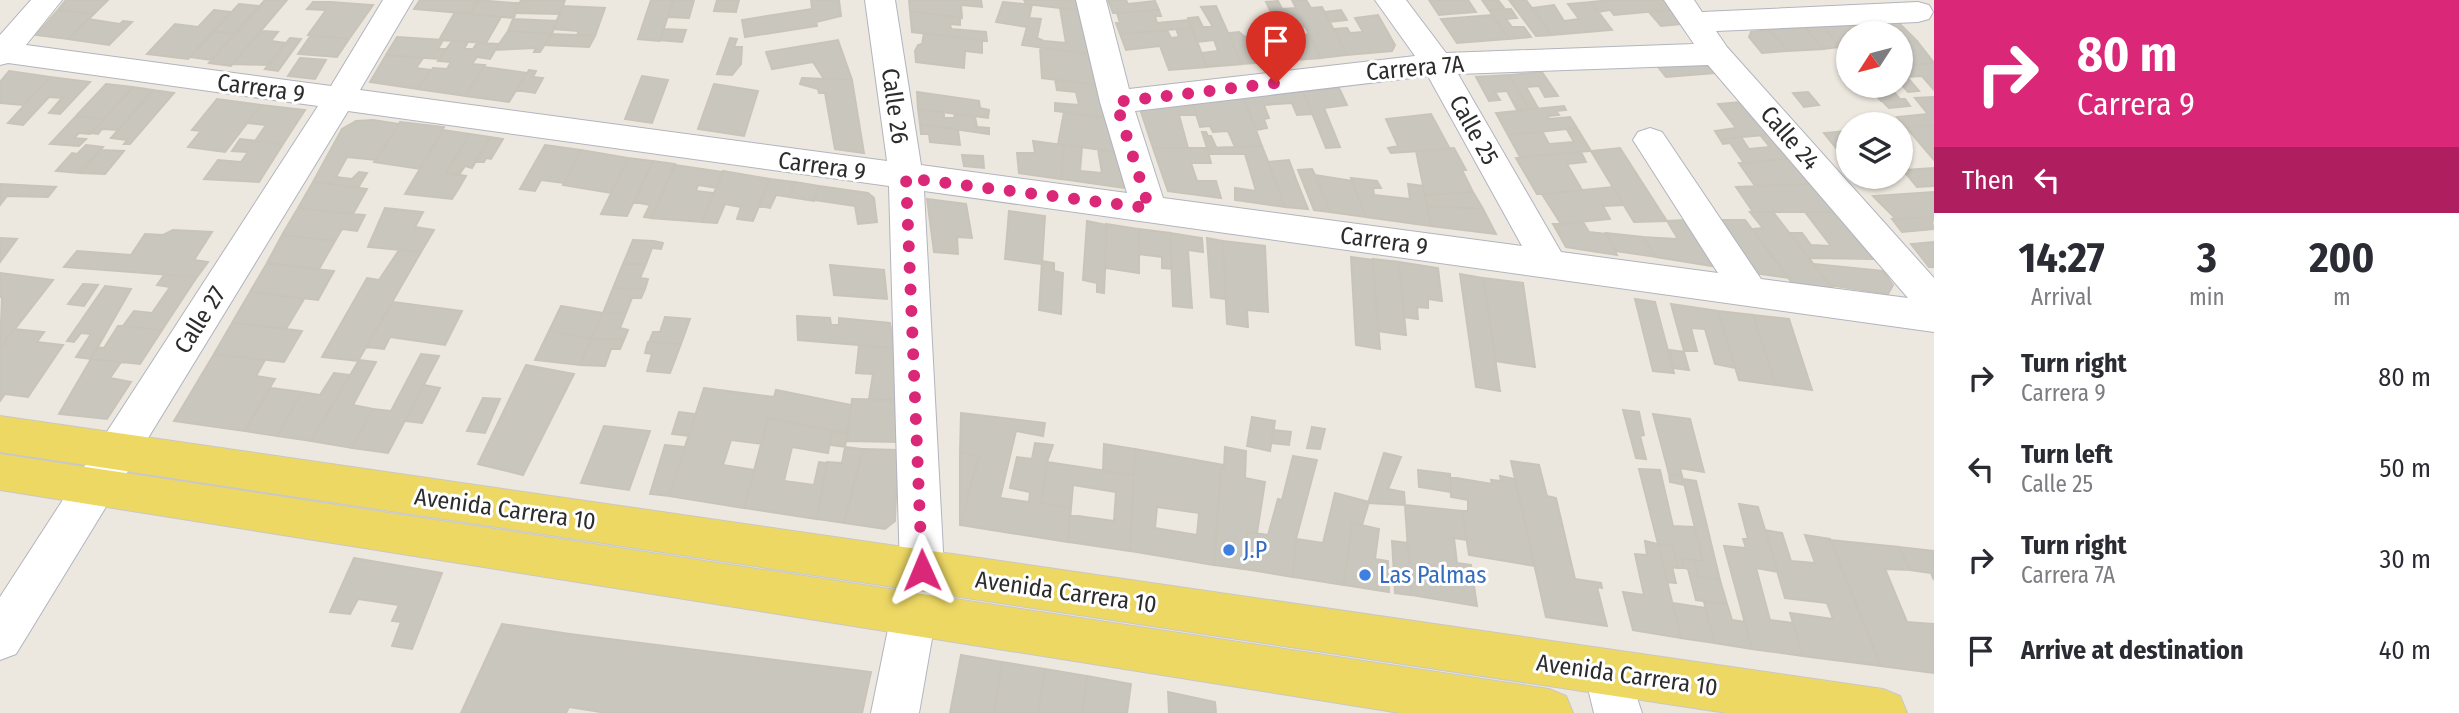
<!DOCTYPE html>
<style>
body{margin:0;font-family:"Fira Sans Condensed",sans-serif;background:#f2f2f3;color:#2b2b33;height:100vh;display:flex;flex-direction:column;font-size:26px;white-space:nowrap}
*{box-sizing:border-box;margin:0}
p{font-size:23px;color:#7c7c81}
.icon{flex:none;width:38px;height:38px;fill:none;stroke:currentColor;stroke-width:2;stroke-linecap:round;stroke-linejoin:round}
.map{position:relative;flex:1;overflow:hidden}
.sheet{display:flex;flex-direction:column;background:#fff;width:525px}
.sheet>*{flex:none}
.guide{background:#db2777;color:#fff;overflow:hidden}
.needle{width:46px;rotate:234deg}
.buttons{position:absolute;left:1836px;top:21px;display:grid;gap:14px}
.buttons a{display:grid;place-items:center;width:77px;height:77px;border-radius:50%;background:#fff;box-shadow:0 2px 5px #0004;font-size:35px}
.pin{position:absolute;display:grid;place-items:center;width:60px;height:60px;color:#fff;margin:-72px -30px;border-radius:50% 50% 50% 0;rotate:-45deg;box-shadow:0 0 7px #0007}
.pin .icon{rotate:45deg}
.me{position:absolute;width:77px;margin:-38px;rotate:359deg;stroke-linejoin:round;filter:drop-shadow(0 0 5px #0008)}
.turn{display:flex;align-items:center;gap:24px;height:147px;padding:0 28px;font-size:32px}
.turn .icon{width:91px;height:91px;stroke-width:2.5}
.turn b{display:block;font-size:49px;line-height:60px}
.then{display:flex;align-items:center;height:66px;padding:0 28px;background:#0003;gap:14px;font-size:26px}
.eta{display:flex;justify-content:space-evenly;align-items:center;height:119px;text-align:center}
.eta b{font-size:42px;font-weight:700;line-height:49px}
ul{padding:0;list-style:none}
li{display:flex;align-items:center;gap:21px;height:91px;padding:0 28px}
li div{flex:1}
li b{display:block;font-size:26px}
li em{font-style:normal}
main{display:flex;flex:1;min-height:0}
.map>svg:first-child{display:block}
.building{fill:#c9c6be;stroke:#c9c4b9;stroke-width:2;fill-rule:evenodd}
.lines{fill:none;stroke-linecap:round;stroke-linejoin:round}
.minor-casing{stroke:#b2b4bf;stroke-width:2}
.major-casing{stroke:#c8c8c8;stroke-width:2}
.minor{fill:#fff;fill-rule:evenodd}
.major{fill:#edd864;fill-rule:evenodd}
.route{stroke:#db2777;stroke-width:12;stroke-dasharray:0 21.6}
.shop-dot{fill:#3f7fe0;stroke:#fff;stroke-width:2.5}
.labels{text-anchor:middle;stroke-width:6;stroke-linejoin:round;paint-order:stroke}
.street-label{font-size:24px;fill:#2c2c2c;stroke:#fff}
.shop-label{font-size:24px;fill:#366cbe;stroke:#fff;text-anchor:start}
</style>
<main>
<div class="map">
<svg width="1934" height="713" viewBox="0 0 1934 713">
<rect width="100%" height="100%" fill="#ede8df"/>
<path class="building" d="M66,0h42l-14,14 -36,-4z
M265,0h22l-56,66 -22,-3z
M420,0h58l-7,14 -57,-5z
M477,0l36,3h6l-5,15 -43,-4z
M521,0h44l-5,14 -45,-1z
M651,0h22l-13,41 -22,-2z
M673,0h21l-5,18 -21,-1z
M717,0h22l-3,12 -22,-1z
M811,0h28l2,16 -25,6 1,4 -72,11 -3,-17 70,-11z
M909,0h72l1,7 -21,-2 1,13 -52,-7z
M1024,0h52l2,10 -52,-6z
M1108,0h18l2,4 27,-3 4,9 -46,3z
M1292,0h14l5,8 11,-1 25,48 -26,3z
M1429,0h39l8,12 -37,3z
M1482,0h16l7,9 -16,1z
M1509,0h17l26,35 -16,1z
M1612,0h61l7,9 -66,6 -4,-5 -12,2 -8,-10z
M1278,1l4,8 14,-1 9,19 -11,1 4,7 11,-1 12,24 -27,2 -10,-22 13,-1 -4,-7 -13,1 -14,-29z
M313,2h17l43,3 -24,34 -41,-4 18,-25 -19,-1z
M1003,2l29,3 -3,13 12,1 -4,19 7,3 22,2 -6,-35 18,2 11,44 -67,-9 5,-18 -31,-5z
M1591,2l21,28 -60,5 -20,-27 22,-3 10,16 15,-2 -11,-15z
M239,4l20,2 -24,28 -21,-3z
M563,6l42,2 -10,28 -18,-1 2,-4 -26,-2z
M1216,6l12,27 14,31 -35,3 -6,-14 17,-2 -4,-11 -17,2 -9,-24 10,-1 5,10h10l-12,-20z
M1511,9l6,9 -11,1 6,8h12l7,10 -22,2 -20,-29z
M1680,9l13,14 -32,3 -12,-14z
M58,10h2l34,4 -26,25 -32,-4z
M214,10l17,2 -43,47 -41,-5 28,-30 23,3z
M1159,10l2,6h-6l2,7 31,-3 4,8 -72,6 -4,-11h4l-3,-10z
M1341,10l6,10 -17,2 -6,-10z
M910,11l50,7v7l-10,-1 1,5 35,3 1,9 -75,-9z
M455,12l16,2 30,3 -15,26 -47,-3z
M1378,15l17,30 -3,6 -45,4 -13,-26 13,-1 3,5 13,-1 -8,-14z
M1492,15l17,24 -52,4 -16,-24z
M1274,18l21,42 -53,4 -14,-31 11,-1 6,5 12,-1 -5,-10 16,-2 -3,-5z
M88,19l32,5 3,-3 9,1 -23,23 -41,-6z
M513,19l44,2 -5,13 -44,-3z
M1897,21l20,20 -17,2v-10h-17l-9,-11z
M1874,22l9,11h-26l-7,-9z
M1850,24l7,9h-9v14h-8l-17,-21z
M1823,26l4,5 13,16 -17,2 -18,-22z
M1805,27l18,22 -35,2 -18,-21z
M1192,28l15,39 -38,3 -9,-24 -34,4 -6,-16 47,-4 4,8 8,-1 -3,-8z
M664,29l22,1 -4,12 -22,-2z
M1770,30l18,21 -26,2 -13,-16 2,-5z
M214,31l21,3 -24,26 -21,-3z
M261,31l17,1 -7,9 15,2 -18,22 -36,-1z
M508,31l36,2 8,1 -12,18h-6l2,-4 -41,2z
M924,33l58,8v12l-17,-2 -1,17 -48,-6 -1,-11 3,-6 4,-1z
M552,34l25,1 18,1 -6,11 -45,-2z
M311,35l7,1 31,3 -12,18 -39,-3z
M397,37l46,3 -5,9h8l-7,10 -53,-4z
M290,38l11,1 -23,32 -13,-2z
M730,38l7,1 -3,8h8l-1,17 -9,11 -15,-1z
M838,40l14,40 -28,-1 -11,-17 -41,7 -6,-17z
M452,41l16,1 -4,7h9l4,-6 22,1 -9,15 -13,-2 -5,7 13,1 -20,31 -48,-7 16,-21 14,1 4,-7 -13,-1z
M1917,41l17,22 -34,3v-23z
M1040,48l49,6 9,31 -56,-7z
M386,55l37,3 -7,10 15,2 -14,19 -47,-7z
M300,58l26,2 -11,19 -27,-3z
M1718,58l11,14 -63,5 -11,-14z
M1934,63v27l-12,-14 -15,1 12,14 -11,1 -8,-9v-17z
M484,67l43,6 -18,29 -44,-6z
M529,70l7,1 -3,6 10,1 -8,15 -19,-3z
M9,71l41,6 -27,28 -23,-2v-21z
M1542,72l16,24 -13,1 -6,-11 -13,1 12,21 -9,1 -20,-34z
M1509,75l8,13 12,21 -12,1 -10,-19 -12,1 5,8 -11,1 -13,-24z
M642,76l26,4 -16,43 -27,-4z
M50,77l40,5 -30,32 -11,-1 13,-15 -13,-1 -26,28 -15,-2z
M802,78l50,2 12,73 -29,-4 -10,-56h-6l-1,-4 -18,-5z
M1055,80l43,5 9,33 -52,-7v-8l24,2 -3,-13 -19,-2z
M106,84l27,3 -29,32 -28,-3z
M714,84l44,7 -14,45 -46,-7z
M1868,86h21l11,13 -19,2z
M133,87l20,3 -35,40 -16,-1 -4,5 -7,-1z
M1339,88l8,17 -23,3 16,39 -14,1 -23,-57z
M153,90l21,3 -44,51h-6l3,-4 -16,-2z
M1303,91l9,23 -15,1 -5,-12 -28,2 5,13 -5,1 3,9 -11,2 -13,-34z
M917,92l62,9 1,7 9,2 -1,8 -70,-9z
M1808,92l11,13 -15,2 -11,-14z
M1243,96l19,50 -27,1 -7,-16 -15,1 -3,-6 -10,1 -8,-26z
M1934,97v28l-28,2 -9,-10 31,-3 -13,-16z
M217,99l44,6 -36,47 -37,-5 13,-16 -9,-1z
M1900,99h5l5,7 -21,2 -7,-7z
M1192,101l4,14h-17l9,33h-35l-14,-42z
M1752,101l25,33 -57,5 -5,-8 21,-3 -18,-24z
M261,105l44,5 -22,34 -28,-3 11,-16 -19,-2z
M1564,106l2,4 -10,1 3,4 -11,1 1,3 21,-2 7,11 -69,7 -12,-22z
M918,109l26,3v6h11l-1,-4 21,3 2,10 12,1v6l-69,-10z
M1064,112l43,6 9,34 -58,-8z
M1431,114l19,35 -59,4 -3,-5 10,-2 -12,-27z
M76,116l28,3 -14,15 -11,-1 -5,5 12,1 -7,7 -29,-2z
M373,120l26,4 -23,36 -29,-3 -11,20 16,2 7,-7 8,1 -9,15 -45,-6 29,-53 14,-8z
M400,122l44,5 -24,42 -46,-7z
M920,124l38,6 2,15 -30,-3 -1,-8h-8z
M1934,125v35l-28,-33z
M1566,128h11l14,23 -71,6 -12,-22 34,-4 7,13 25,-2z
M443,130l27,4 -24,38 20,4 -7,12 -7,11 -47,-5z
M1846,131l2,22h-8l-16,-20z
M1202,132h4l2,4h3l5,11 -9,1z
M470,134l20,3 -18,31 -7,-2 -6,9 -13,-2z
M1777,134l19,24 -52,5 -14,-20 -7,1 -3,-5 21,-2 8,12 21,-2 -9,-11z
M490,137l13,2 -12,20 -5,-1 -2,4h-9z
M240,139l43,5 -24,38 -55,-3 14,-19 23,2 7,-10 -16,-1z
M1033,141l31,4 -3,34 -42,-6 -2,-20h18z
M86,145l17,2 -23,26 -24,-2 16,-18 5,1z
M545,145l36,5 -17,33 -23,-3 -6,11 -15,-2z
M1064,145l18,2 -2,24 22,2 -4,-23 18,2 9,36 -64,-9z
M1262,146l9,23 14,38 -50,-7v-12l21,3 -11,-37h-37l-1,-6z
M1153,148h54l4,15h-20l6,18h19l5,17 -53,-7z
M1454,148l12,22h-4l11,22 -48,3 -9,-44z
M1620,148l43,67 4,6 -33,1 -43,-71z
M100,150l24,1 -19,23 -25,-1z
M581,150l47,8 -17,35 -48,-8z
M1581,152l5,10 -19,2 15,26 -39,4h-6l-21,-36z
M962,155l21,1 1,12 -20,-2z
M628,158l25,3 -26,55 -26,-2z
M1798,158l19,26 -62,2 -16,-23z
M1289,160l7,19 12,30 -23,-2 -17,-45z
M653,161l22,3 -24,54 -7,-1 6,-12 -16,-3z
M675,165l48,7 -7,16 -18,-3 -2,6 18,2 -12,29 -51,-4z
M1934,168v18l-17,1 -14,-17z
M1312,169l3,6 15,37 -16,-2 -16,-40z
M723,171l47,8 -17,42 -16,-2 4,-12 -16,-3 -8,19 -15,-1z
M1315,175l37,6 14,36 -36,-5z
M1351,178l26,3 4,7h-8l1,7 36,4 -2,-15 15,2 8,40 -65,-9z
M770,179l25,3 -6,15 -13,-2 -6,13 -11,-2z
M313,182l19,2 35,5 -14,25 -55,-6z
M795,182l24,4 -5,15 -25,-4z
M0,184l56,3 -8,10 -41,-1 -7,9z
M1815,184l22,28h-84l-17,-25z
M819,186l49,7 6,5 3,24 -19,2 -3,-18 -41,-6z
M1613,187l11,18 -21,1 7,13 -49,5 -19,-30z
M1473,192l10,17 -56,-3 -2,-11z
M1934,192v25l-38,2 -23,-23z
M927,199l39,5 6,34 -15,-1 1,17 -24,-2z
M1427,206l56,3 13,25 -65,-8z
M298,208l15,2 52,5 -8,16 -15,-2 -7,12 -53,-6z
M385,208l38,4 -8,15 19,3 -13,22 -53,-5z
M1009,211l36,5 -3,48 -37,-5z
M1750,212h23l60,77 -41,-6 -40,-54 11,-1z
M1805,212h32l36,47 -64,-1 -19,-25h12l9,12 20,1z
M1934,217l-2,6 2,6 -32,3 -10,-13z
M1686,220l31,47 -61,-10 -13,-20 35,2 -11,-18z
M1718,220h27l44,58 -35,-5z
M1087,221l20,4 -3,68 -7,-1v-9l-14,-3z
M1583,222l6,10 17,2 11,21 -51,-8 -13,-23z
M1106,224l33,5v44l-34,-5z
M1139,229l31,4 2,36 -10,-1v-11l-23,-3z
M173,230l39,2 -18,28 14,2 -11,15 -133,-10 13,-16 54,4 14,-21 18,1z
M1170,233l32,5 1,14 -15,-2 4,58 -19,-2z
M1606,233l37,4 13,20 -40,-6z
M282,235l53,6 -16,28 -52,-6z
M0,238l17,1 -17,23z
M1207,238l16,3 3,58 -15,-2z
M633,240l21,1 9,2 -2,6 -9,-1 -6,16h-23z
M1223,241l42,5 3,66 -21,-2 1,17 -21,-3z
M1934,242v25h-5l-18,-23z
M399,250l22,2 -63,109 -36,-4 45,-79 12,2z
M1351,257l22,3 7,89 -24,-4z
M1373,259l26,3 7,73 -28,-4z
M1042,261l12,2v8l9,2 -2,41 -22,-4z
M1399,262l39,6 4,33 -14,-2v9l-11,-1 1,12 -14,-2z
M267,263l19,3 48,5 -16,29 -68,-8z
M623,264h23l-6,14 8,1 -3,10 -32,-1z
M1814,264l69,7 10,14 -5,9 -59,-9z
M830,265l54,5 3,29 -53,-4z
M0,273l53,7 -53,68 2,-51h-2z
M1460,274l23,4 17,113 -24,-4z
M164,275l33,2 -35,53 -39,-4 11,-15 18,2 18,-26 -13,-2z
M1483,278l40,5 12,84 -39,-6z
M83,284l15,1 -14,21 -16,-2z
M105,286l26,3 -40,70 -15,-2 15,-23 -10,-1 -7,9 -7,-1z
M613,288l18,1h14l-4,9h-9l-6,15h-23z
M250,292l47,6 7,1 -18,30 -54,-6z
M1635,299l20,3 19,71 -21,-2z
M393,302l69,9 -17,34 -55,-8 -6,12 -18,-2z
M1671,304l47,7 17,57 -20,-4 -10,-35 -14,-1 6,23h-13z
M561,306l42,7 -12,26 -42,-8z
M1718,311l35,4 23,70 -37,-5z
M603,313h23l-6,15 8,2 -4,10 -33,-1z
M1753,315l36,4 23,71 -36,-5z
M797,316l33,2 1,7h8v-7l51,5 4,25 -96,-8z
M665,317l25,2 -9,25 -32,-2 4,-10h7z
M232,323l40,4 30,4 -18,31 -70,-8z
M118,326h5l39,4 -22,34 -49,-5 6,-12 7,1z
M14,329l30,3 -7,10 26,3 -35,52 -23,-3 -5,7v-53z
M549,331l42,8 -11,26 -45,-5z
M591,339h18l15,1 -4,9h-9l-6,17 -25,-1z
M648,342l33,2 -11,29 -23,-2 5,-17 -7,-1z
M859,345l35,3 5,52 -30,-1 4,-25 -17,-1z
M1670,350l14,2 5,18 -15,-2z
M214,354l51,6 -9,16 19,3 -31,52 -70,-10z
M421,354l18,2 -51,97 -36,-5 21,-39 18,2z
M91,359l30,3 -11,16 21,4 -24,37 -48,-5z
M359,360l17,2 -23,43 20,4 -21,39 -41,-7z
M526,365l48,9 -51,101 -45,-11z
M334,373l16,2 -39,66 -34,-5 25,-44 18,3z
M424,385l16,3 -18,35 -17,-2z
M271,388l31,4 -25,44 -32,-5z
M704,388l70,9 2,-7 75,15 -4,28 -79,-15 -6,26 -31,-4 -8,25 32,5 -11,38 -75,-12z
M483,398l17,1 -15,34 -18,-2z
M852,399l47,1v42l-52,-1z
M1623,410l16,2 5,23 -4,1 6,23 -10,-1z
M679,412l17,2 -7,22 -17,-2z
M961,413l84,10 -2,13 -27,-5 -16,67 29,4 1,-10 -20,-4 7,-31 15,2 3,-16 18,2 -6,17 -6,41 30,5 -3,34 -108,-17 19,-69 -19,-4z
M1653,414l37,5 14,53 -24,-4 2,8 -13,-2z
M1252,417l23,4 -5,30 -23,-5z
M768,418l64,13 -4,22 -36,-6 -8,34 30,4 5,-23 8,1 -10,56 -73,-11z
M604,426l46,5 -21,59 -48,-7z
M1312,427l13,2 -5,20 -13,-1z
M1273,430l18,2 -2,13 -18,-2z
M832,431l15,2 -2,14 -15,-2z
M1104,444l31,5 -1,26 -31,-4z
M665,445l20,2 -16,49 -19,-2z
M845,447l18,2 -19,74 -27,-4 10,-57 15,1z
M1225,447l21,4 -1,27 20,4 -8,51 -10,-1 -3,37 -30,-4 7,-97h3z
M863,449l35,1 -3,71 -10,8 -41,-6z
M1135,449l88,16 1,3h-3l-7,97 -84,-14zM1157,507l42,6 -2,22 -42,-7z
M960,452l19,4 -19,69z
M1384,453l17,4 -13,32 16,3 1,13 -37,-2z
M1293,456l24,4 -21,79 -3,38 -49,-8 3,-37 21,3 10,-36 4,1z
M1511,461l28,4 8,31 9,2 19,81 26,4 1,5 -5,-1 10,39 -61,-9z
M1047,462l87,13 -4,76 -62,-9 2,-27 44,6 2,-29 -43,-7 -2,23 -30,-5z
M1639,469l21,1 13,56 21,1 9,34 -22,-3 3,10h-6l-5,-22 -15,-2z
M1418,470l32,4 1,18 -32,-5z
M1669,474l13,2 2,9 -14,-3z
M1500,476l15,3 20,87 -66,-11 -7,-44h6v-11l-17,-3 -1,-20 42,7 -1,-4 10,1z
M1683,479l13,2 24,99 -22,-4 -4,-16 9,1z
M1335,493l34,9 -7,23 -10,-2 -8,62 -51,-8 3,-38 27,4z
M1739,504l19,3 20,65 -22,-4 14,52 23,3 10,33 -51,-7 -28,-103 22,2 -3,-9h5z
M1405,505l57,6 5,29 -13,-2 3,25 14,2 6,41 -66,-11z
M1352,523l27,6 -4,30 13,2 1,31 -45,-7z
M1765,530l17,3 9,28 24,2 -10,-28 25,4 51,127 -78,-10 -13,-43 43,6 -6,-16 -42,-5z
M1830,540l69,7 11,23 -25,-1 22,53 26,2 1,49 -53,-7z
M1392,541l16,2 3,52 -16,-2z
M1645,541l13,3 23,94 -48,-8 -10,-38 21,3 -9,-41 12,1z
M1658,544l15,2 5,22 -6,-1 4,16 -9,-1z
M1899,547l35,4v29l-3,-7 -21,-3z
M354,558l88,15 -30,76 -20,-3 9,-24 -9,-1 7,-16 -41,-6 -8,15 -20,-2z
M1681,558l13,2 4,16 22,4 7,24 -31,-4 -8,-31 -4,-1z
M1704,602l23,2 5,16 13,2 7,27 -37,-6z
M1673,603l32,5 10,35 -34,-5z
M502,624l68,10 301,38 -9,41h-255l-38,-6 -3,6h-105z
M961,655l41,7 -8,51h-44z
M1002,662l43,7 -7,44h-44z
M1045,669l42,7 -5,37h-44z
M1087,676l44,8 -4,29h-45z
M1168,692l47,10 1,11h-47z"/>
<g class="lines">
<defs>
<path id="minor" d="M31,0h31l-36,45 305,41 52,-86h30l-53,90 527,71 -22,-161h30l26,165 206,28 -27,-91 -24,-102h30l23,89 286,-33 -40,-56h31l40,53 248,-9 -30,-44h30l8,12 216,-10 11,3 4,7 -4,7 -11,3 -202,9 11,16 207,231v54l-1010,-141 20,379 -25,143h-48l29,-143 -11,-384 -541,-75 -332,543 -16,6v-63l318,-491 -310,-43 -8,2v-30zM1708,65l200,233 -147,-19 -99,-147 -12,-4 -12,4 -5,8 85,133 -157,-21 -103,-178zM1428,76l94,170 -359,-48 -28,-87z
M1607,649l16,7 19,57h-48l-10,-41 7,-16z"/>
<path id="major" d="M0,416l1883,273 17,7 7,17h-180l-1727,-261z
M0,454l1549,235 17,7 7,17h-173l-1400,-223z"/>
</defs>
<use href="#minor" class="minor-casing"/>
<use href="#major" class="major-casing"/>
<use href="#minor" class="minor"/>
<use href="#major" class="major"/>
</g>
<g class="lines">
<path class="route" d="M922,570l-16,-392 243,30 -33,-106 160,-19"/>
</g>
<g class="shop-dot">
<circle cx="1229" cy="550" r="7"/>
<circle cx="1365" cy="575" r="7"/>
</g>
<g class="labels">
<g class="street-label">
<text transform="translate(1415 68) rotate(-5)" y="8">Carrera 7A</text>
<text transform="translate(261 88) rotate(8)" y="8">Carrera 9</text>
<text transform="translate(895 106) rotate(82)" y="8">Calle 26</text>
<text transform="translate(1474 130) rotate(61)" y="8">Calle 25</text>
<text transform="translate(1790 138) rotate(49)" y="8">Calle 24</text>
<text transform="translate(822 166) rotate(8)" y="8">Carrera 9</text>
<text transform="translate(1384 241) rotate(8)" y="8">Carrera 9</text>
<text transform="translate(200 320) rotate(-58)" y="8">Calle 27</text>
<text transform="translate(505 509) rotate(8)" y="8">Avenida Carrera 10</text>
<text transform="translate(1066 592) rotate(8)" y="8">Avenida Carrera 10</text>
<text transform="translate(1627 675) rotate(8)" y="8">Avenida Carrera 10</text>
</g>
<g class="shop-label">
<text x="1243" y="558">J.P</text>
<text x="1379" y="583">Las Palmas</text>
</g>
</g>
</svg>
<div class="buttons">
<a><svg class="needle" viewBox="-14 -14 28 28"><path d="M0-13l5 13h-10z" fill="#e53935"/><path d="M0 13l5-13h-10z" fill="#7c7c81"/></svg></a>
<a><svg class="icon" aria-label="layers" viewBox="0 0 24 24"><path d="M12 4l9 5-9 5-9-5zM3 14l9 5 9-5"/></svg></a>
</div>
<div class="pin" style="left:1276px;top:83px;background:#d93025"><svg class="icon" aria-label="arrive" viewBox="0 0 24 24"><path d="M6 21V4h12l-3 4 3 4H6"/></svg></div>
<svg class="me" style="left:922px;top:570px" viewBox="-20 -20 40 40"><path d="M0-17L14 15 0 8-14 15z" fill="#db2777" stroke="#fff" stroke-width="4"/></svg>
</div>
<section class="sheet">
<div class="guide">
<div class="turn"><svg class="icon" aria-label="right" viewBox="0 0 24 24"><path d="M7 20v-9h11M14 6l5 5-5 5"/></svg><div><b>80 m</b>Carrera 9</div></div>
<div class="then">Then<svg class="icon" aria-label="left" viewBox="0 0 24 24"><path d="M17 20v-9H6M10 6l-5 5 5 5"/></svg></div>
</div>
<div class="eta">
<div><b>14:27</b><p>Arrival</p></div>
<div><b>3</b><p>min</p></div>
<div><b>200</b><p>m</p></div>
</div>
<ul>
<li><svg class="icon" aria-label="right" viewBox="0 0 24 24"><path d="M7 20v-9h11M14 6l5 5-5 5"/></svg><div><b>Turn right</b><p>Carrera 9</p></div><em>80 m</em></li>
<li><svg class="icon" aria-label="left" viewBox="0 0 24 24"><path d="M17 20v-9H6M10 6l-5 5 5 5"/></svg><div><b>Turn left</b><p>Calle 25</p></div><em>50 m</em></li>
<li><svg class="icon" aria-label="right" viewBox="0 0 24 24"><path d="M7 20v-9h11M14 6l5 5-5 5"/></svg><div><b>Turn right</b><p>Carrera 7A</p></div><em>30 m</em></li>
<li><svg class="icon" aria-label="arrive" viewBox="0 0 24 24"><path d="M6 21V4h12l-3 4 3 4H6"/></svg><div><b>Arrive at destination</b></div><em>40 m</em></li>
</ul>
</section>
</main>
